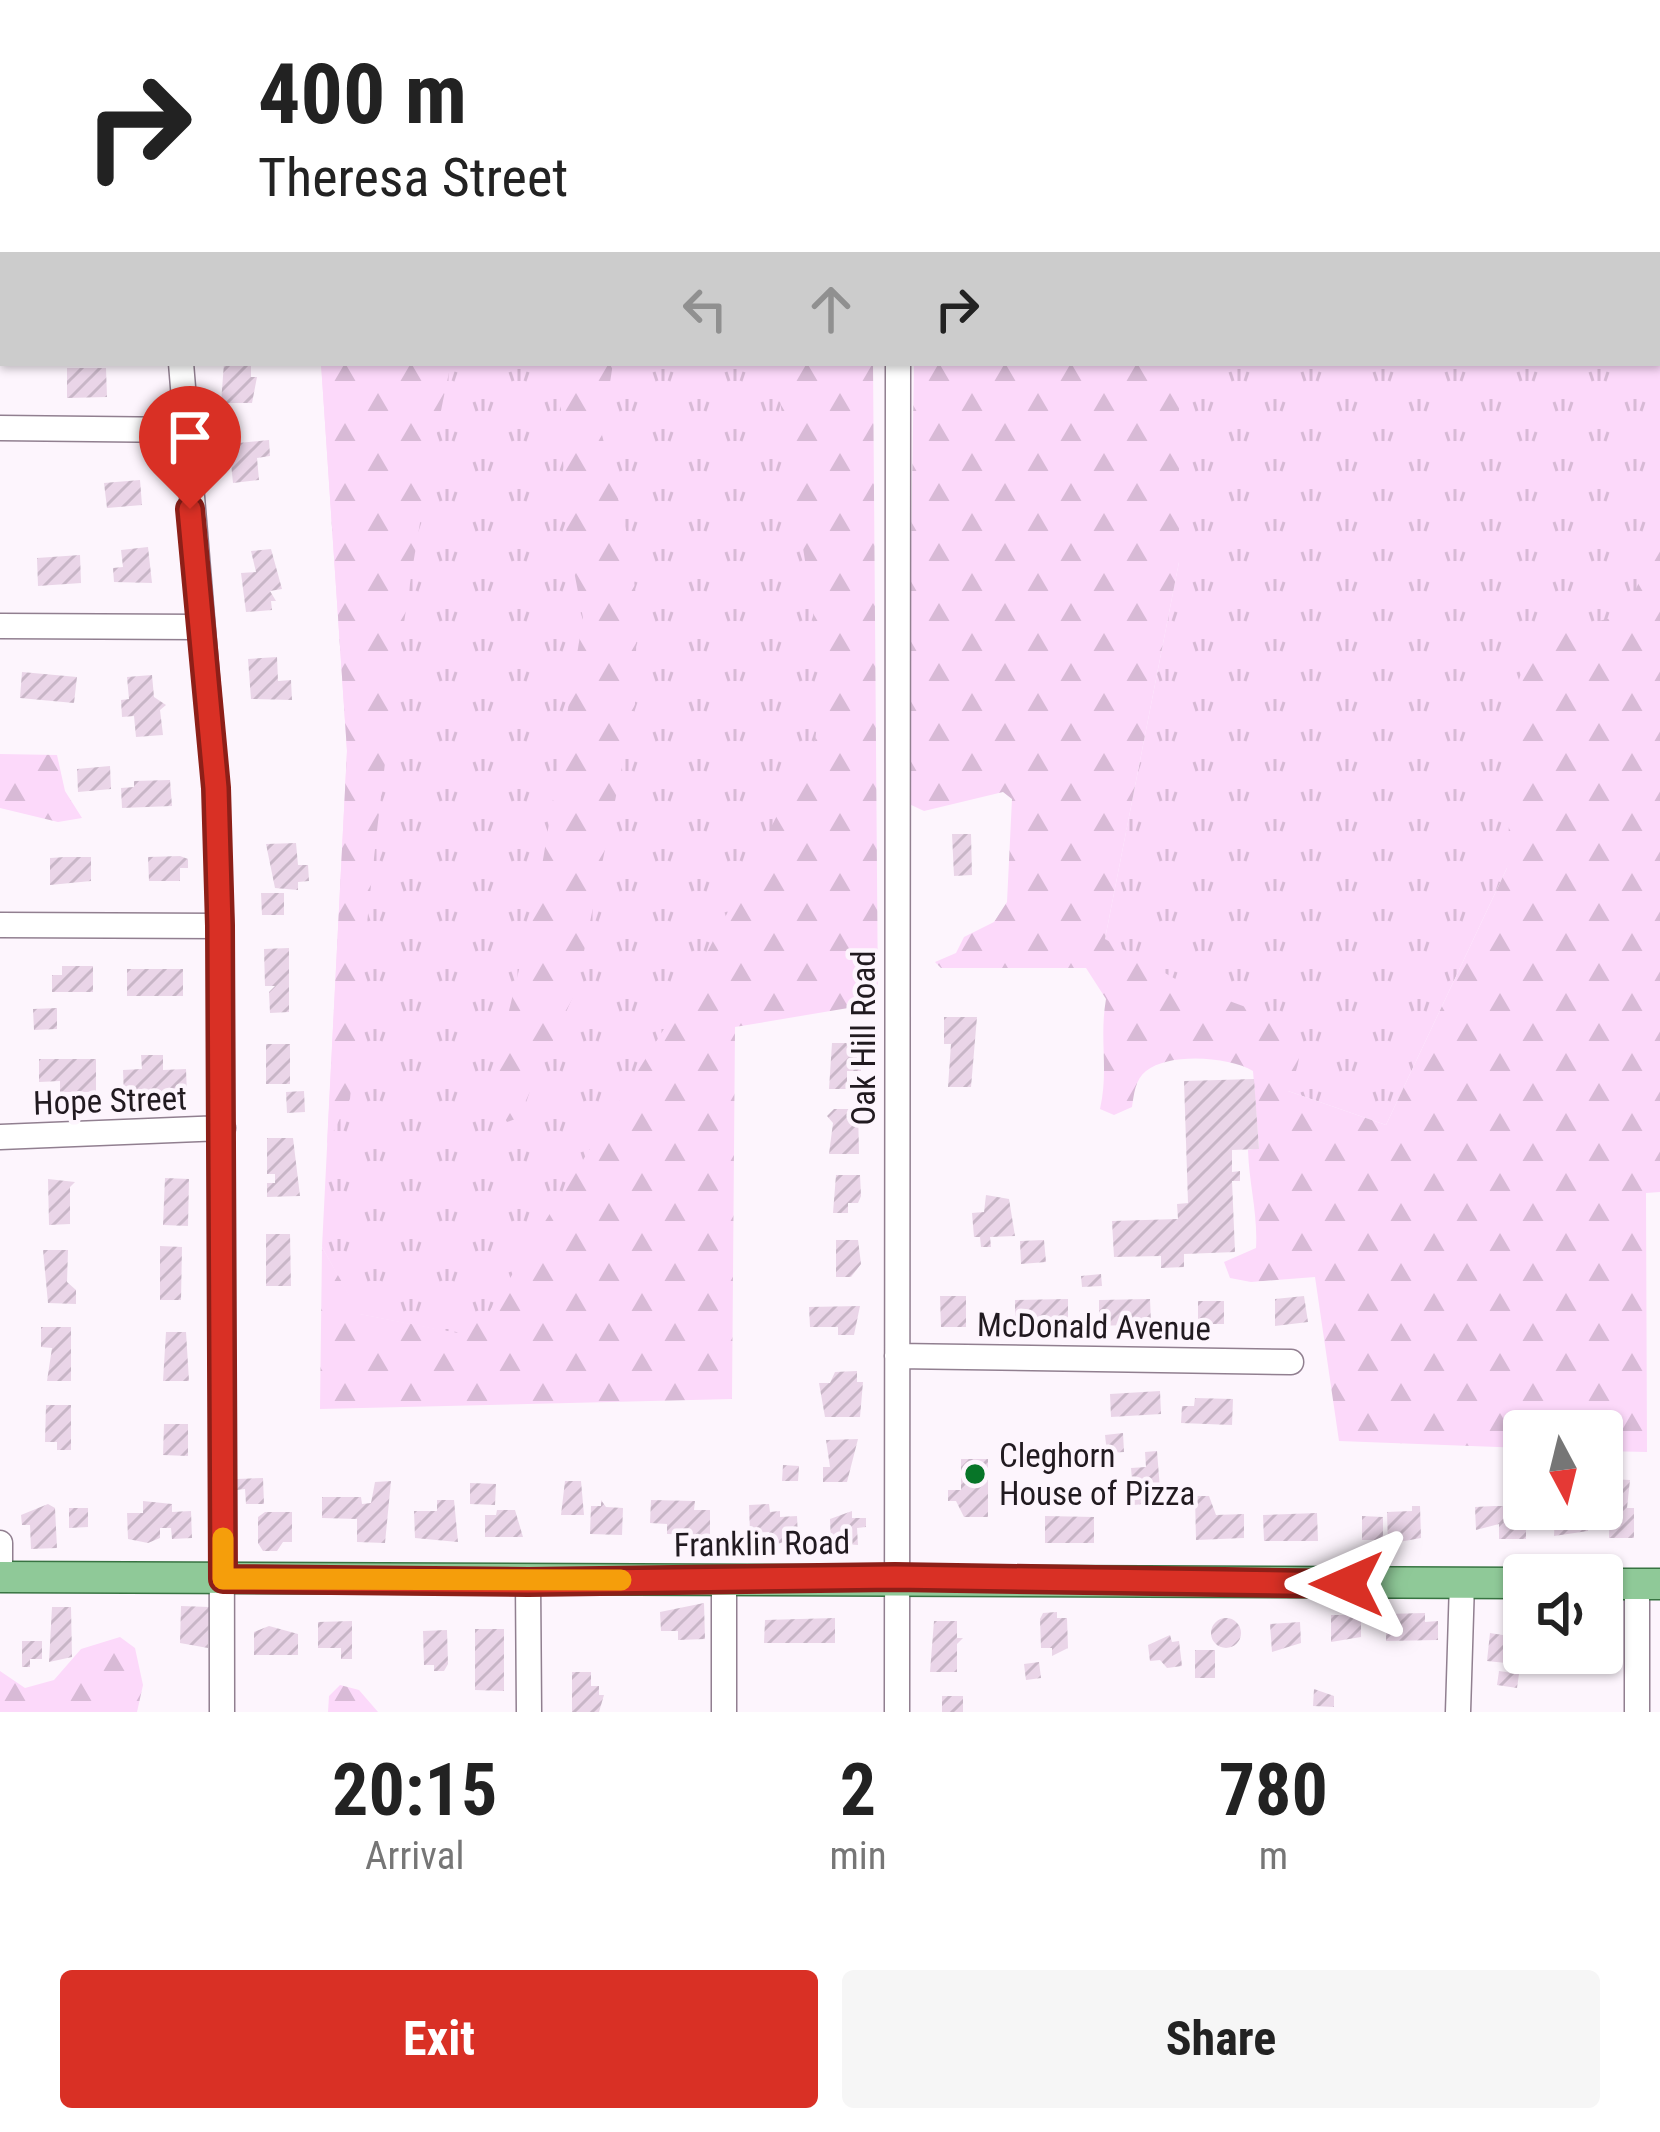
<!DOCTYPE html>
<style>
body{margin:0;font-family:"Roboto Condensed",sans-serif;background:#f6f6f6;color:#222;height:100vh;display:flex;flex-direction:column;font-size:45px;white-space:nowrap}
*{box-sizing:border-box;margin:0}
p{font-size:39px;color:#767676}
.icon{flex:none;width:66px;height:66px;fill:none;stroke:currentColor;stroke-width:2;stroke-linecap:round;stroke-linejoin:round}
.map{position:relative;height:1712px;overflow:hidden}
.drawer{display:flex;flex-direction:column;background:#fff;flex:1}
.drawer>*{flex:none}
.hud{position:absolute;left:0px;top:0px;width:1662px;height:366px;box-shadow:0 3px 9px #0004;background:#fff;color:#222;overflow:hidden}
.needle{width:78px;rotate:173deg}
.fabs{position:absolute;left:1503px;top:1410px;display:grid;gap:24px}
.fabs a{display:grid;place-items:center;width:120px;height:120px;border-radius:12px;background:#fff;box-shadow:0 3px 9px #0004;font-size:60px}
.pin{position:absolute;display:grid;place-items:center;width:102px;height:102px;color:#fff;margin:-123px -51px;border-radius:50% 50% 50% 0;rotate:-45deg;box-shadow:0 0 12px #0007}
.pin .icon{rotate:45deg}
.me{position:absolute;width:132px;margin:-66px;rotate:270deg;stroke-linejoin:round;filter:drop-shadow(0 0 9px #0008)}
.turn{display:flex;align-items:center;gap:42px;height:252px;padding:0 60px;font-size:54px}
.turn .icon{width:156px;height:156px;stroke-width:2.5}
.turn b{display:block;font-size:84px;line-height:102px}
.lanes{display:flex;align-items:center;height:114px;padding:0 60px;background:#0003;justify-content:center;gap:60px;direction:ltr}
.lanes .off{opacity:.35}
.eta{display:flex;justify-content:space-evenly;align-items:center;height:204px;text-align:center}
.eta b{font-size:72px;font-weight:700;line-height:84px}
.action{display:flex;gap:24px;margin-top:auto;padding:24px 60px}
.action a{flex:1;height:138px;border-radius:12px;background:#d93025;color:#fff;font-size:48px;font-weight:700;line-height:138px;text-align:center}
.action a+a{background:#f6f6f6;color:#222}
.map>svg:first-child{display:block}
.grass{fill:url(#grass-tufts)}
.forest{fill:url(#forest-firs)}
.building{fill:url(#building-hatch)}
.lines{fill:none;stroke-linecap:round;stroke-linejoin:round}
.minor-casing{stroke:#917f90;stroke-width:27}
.major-casing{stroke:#387442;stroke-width:33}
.minor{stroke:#fff;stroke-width:24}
.major{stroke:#8fc998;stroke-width:30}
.route-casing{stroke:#8d1f18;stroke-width:30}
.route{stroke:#d93025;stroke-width:21}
.slow{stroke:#f59e0b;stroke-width:21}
.poi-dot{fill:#077528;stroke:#fdf5fd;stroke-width:4.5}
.labels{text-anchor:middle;stroke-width:9;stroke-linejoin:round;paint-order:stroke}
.street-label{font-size:33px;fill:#211a20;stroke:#fdf5fd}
.poi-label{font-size:33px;fill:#211a20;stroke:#fdf5fd;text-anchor:start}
</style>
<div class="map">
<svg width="1660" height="1712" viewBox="0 0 1660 1712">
<defs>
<pattern id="grass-tufts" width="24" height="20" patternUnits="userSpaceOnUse" patternTransform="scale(3)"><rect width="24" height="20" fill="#fcd9fa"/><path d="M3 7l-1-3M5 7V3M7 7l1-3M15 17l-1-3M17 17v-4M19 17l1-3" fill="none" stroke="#d8bad6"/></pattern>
<pattern id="forest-firs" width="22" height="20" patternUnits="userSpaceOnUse" patternTransform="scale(3)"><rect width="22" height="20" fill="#fcd9fa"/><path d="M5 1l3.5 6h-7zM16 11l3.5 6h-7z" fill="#d8bad6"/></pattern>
<pattern id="building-hatch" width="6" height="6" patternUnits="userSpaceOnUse" patternTransform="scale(3)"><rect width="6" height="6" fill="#ead5e8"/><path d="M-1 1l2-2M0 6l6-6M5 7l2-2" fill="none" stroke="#c8b6c7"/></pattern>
</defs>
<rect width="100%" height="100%" fill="#fdf5fd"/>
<path class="grass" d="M306,0h1354v573l-106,195 -168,357 -98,-34 -183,-152 74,-377v-199h480v-360z
M321,363h478l52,378 -366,598 -126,-25 -37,-67 25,-496z"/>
<path class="forest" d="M321,363h130c-53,243 -78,488 -101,736l-23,45 20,-393z
M559,363h54l-11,72 27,107 8,62 -2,100 -59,286 -58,128 -11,4 -8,-13 -4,-41 42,-172 46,-278 -17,-89z
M774,363h99l5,640 -143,24 -3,372 -412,10 2,-162 38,67 98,19 28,-16 202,-327 127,-249 6,-47 -7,-76z
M914,363h265v199l-74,377 81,46 108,40c10,25 5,42 -6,66l98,34 121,-257 8,-176 12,-37 15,-20 73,-18 18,-22 27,-56v653l-14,1 1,259 -45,-1v-20h-78v17l-185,-7 -24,-164 -64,5 -21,-4 -6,-16 32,-14c2,-35 -7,-64 -8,-98l11,-2 -6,-77c-23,-14 -83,-19 -107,0 -11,9 -12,23 -14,36l-18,8 -14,-6c9,-39 -1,-70 6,-110l-20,-31h-145l-6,-6 21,-9 8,-16 30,-15 13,-20 5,-103 -9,-7 -79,19 -17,-8z
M0,754l57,1 8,36 17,27 -24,4 -58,-14z
M120,1637l15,11 8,37 -6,27h-137v-41l25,17 29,-8 27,-31z
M340,1685l19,5 19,22h-50l1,-16z"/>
<path class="building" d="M224,363h27v14h6l-5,26h-31z
M67,368h39l1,29 -40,1z
M269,440l1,16 -13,2 2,22 -26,3 -4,-39z
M140,480l2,25 -35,3 -3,-25z
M148,547l4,36 -38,-1 -1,-14 10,-1 -2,-17z
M271,549l11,40 -12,2 6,10h-5l1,9 -26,2 -5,-39 15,-1 -5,-21z
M80,555l1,28 -43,3 -1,-28z
M277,657l1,24 13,-1 1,20 -41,-1 -3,-40z
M22,672l55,5 -3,26 -54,-5z
M152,675l2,22 12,8 -6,5 3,25 -27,2 -2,-21 -12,1 -1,-17 8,-1 -2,-22z
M110,766l1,23 -33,3 -1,-23z
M170,780l2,26 -50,2 -1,-20 13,-1v-6z
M952,834h19l1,41 -18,1z
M296,843l2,22h10l1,16 -11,1v8l-23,-2 -9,-44z
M180,856l8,3v9h-8v13h-31l-1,-24z
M65,857h26v24l-41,4v-27z
M261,893h23v22h-22z
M289,948v64l-19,1 -1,-21 6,-6h-10l-1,-37z
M62,966h31v26h-41v-17h10z
M127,969h56v27h-56z
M57,1008v21l-23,1 -1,-21z
M944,1017h33l-6,70h-23l3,-43h-7z
M832,1043h23l6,15v13h-14v18h-18z
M266,1044h24v40h-24z
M141,1055h22v15l23,-1 1,26 -63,2 -1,-27 19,-1z
M39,1059h57v33h-36v-11l-21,1z
M1254,1079l5,70 -27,1v22l8,-1v10h-8l3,71 -51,2v13l-23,1v-12l-47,1 -2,-36 66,-2 -1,-15 11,-1 -4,-122z
M304,1091l1,21 -18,1 -1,-21z
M834,1109h24l1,45h-30l4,-31 -6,-7z
M267,1138h26l7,58 -33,1v-14h8v-9h-8z
M836,1175h24l1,21 -3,7h-10v10h-15z
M165,1178l24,1 -1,47 -25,-1z
M48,1179l27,3 -5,5v37l-21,1z
M986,1195l23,4 6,37 -25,1 1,10h-10l-1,-10h-6l-2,-24 12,-1z
M266,1234h24l1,52h-25z
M836,1240h22l3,24 -10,13h-15z
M1044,1240l2,22 -25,2 -1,-23z
M160,1246l22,1 -1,53h-21z
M43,1250h25l-1,32 9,8v14l-28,-1z
M1101,1274l1,12 -20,1 -1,-11z
M940,1296h26v31h-25z
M1304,1296l4,26 -33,4v-27z
M1068,1299v25l-53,1v-25z
M1150,1299l1,25 -52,2v-26z
M1198,1301h26v23h-26z
M860,1306l-6,29h-16v-8h-28l-1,-20z
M41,1327h30v54h-24l5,-33 -11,-1z
M166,1332h20l3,49h-26z
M857,1371v11h6l-3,35h-35l-6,-34h11l5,-11z
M1160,1391l1,23 -50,3 -1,-23z
M1195,1398l38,1 -1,26 -51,-2 1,-17h12z
M46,1405h25v45h-14v-8h-12z
M164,1424h24v32l-25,-1z
M1123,1433l1,19 -17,1 -2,-18z
M858,1439l-11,43h-24v-15h7l-4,-27z
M1157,1451l4,51 -27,3 -3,-37 15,-1 -1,-15z
M961,1459h27v58h-24l-8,-16h-8v-11h13z
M783,1465l16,1 -1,15h-16z
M263,1478l1,26h-18l-1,-15 -8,1v-11z
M1610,1479l20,1 -3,28h7v30h-25z
M391,1481l-6,62 -28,-1v-23l-35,-1v-21h39l1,7 9,-1 4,-21z
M565,1481h16l3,34h-23z
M470,1483l26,1 -1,21 -25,-1z
M1195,1496h14l7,19 28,-1v24l-48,2z
M437,1500h17l4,42 -43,-4 -1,-27h23z
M601,1500l5,7 17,1 -1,27 -32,-1 1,-28h10z
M651,1500l44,1 -1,9h16v25l-43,-1v-10l-17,-1z
M143,1501l29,3v8l19,-1 1,27 -20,1 -1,-11h-11v10l-12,5 -20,-4 -1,-26h16z
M48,1504l7,4 2,40 -26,1 -1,-24h-8l-1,-10z
M769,1504l1,8 10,-1v6l17,-1 1,22 -28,8 -1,-14 -19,1 -1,-28z
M1412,1506h8l1,32 -33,6 -1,-32 25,-1z
M1494,1506h13v9h19v24h-27v-15l-23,6 -1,-23z
M69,1508h19v19l-19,1z
M497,1510h18l8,27h-38v-22h11z
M852,1511v7h14v9l-9,1 1,17 -27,-2 -1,-24z
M265,1512h27v30h-9l-6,9h-14l-5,-8v-26z
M1317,1513l1,28h-54l-1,-26z
M1555,1513l34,1 -1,17 -34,5z
M1045,1516l49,1v26h-49z
M1362,1516l21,1v23h-21z
M704,1603l1,36 -27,1v-9h-17l-1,-19z
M181,1606l28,1 -1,41 -28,-5z
M52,1607h19l1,50 -23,5z
M1057,1612v6h10l1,30 -16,8v-8h-11l-1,-29 3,-6z
M1425,1613v9l13,-1v19l-52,1v-27z
M1331,1615h30v22l-30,5z
M1211 1633a15 15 0 1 1 30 0a15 15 0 1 1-30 0Z
M835,1618v25h-71l1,-23z
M352,1621v38h-11v-11h-23v-26z
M934,1621h23v17h6l-6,6v28h-27z
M1300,1622l1,21 -29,9 -2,-28z
M269,1626l29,8v21h-44v-23z
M475,1629h29v62l-29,-1z
M447,1630l1,34 -4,7h-10v-6h-10l-1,-34z
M1490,1633l19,3 -3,27 -19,-2z
M1170,1635l2,7 7,-1 3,25 -15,2 -7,-8 -10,1 -2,-16z
M22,1641h20v18h-12v8h-8z
M1195,1650h20v28h-20z
M1039,1662l2,16 -15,2 -2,-16z
M1499,1671l20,3 -2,14 -20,-3z
M572,1672h19v14h8v9h5l-5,17h-27z
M1314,1689l20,7v11l-21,-1z
M942,1696h21v16h-21z"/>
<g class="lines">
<defs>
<path id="minor" d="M175,0v3
M983,3l2,-3
M0,24l3,1
M181,363l35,425 5,138 1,786
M0,428l184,2
M0,626l200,1
M0,925l221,1
M0,1137l223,-9
M897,1356l394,6
M0,1543v34
M724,1579v133
M528,1582l1,130
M897,1712l1,-1349
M1458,1712l4,-130
M1637,1712v-128"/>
<path id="major" d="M0,1577l1524,6
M1602,1584h58"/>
</defs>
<use href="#minor" class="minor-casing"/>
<use href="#major" class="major-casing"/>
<use href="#minor" class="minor"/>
<use href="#major" class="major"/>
</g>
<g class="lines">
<defs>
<path id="route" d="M190,509l26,279 4,138 3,653 305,3 367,-5 452,7"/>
</defs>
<use href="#route" class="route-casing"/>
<use href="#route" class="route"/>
<path class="slow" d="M223,1538v41l398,1"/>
</g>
<circle class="poi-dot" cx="975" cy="1474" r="12"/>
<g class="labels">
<g class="street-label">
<text transform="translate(863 1038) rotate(-90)" y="12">Oak Hill Road</text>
<text transform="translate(110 1100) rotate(-2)" y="12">Hope Street</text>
<text transform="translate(1094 1326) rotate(1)" y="12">McDonald Avenue</text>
<text transform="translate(762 1543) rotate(-1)" y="12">Franklin Road</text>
</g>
<g class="poi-label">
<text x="999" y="1467">Cleghorn<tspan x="999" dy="38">House of Pizza</tspan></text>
</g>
</g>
</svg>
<div class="fabs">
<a><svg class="needle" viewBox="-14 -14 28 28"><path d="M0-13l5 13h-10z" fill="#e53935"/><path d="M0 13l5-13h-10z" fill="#767676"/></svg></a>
<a><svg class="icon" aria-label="sound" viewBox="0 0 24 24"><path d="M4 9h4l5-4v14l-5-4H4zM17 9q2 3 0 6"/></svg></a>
</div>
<div class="pin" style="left:190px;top:509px;background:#d93025"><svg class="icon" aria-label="arrive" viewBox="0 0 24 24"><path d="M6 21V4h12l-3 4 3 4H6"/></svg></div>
<svg class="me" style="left:1347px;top:1584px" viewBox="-20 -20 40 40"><path d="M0-17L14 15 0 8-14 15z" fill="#d93025" stroke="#fff" stroke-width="4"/></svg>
<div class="hud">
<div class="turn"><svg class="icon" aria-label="right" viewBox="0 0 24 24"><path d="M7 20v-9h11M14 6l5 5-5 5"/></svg><div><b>400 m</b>Theresa Street</div></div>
<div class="lanes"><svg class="icon off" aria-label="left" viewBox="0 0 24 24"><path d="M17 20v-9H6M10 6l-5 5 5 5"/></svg><svg class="icon off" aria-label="ahead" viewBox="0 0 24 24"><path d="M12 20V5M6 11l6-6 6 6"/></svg><svg class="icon" aria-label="right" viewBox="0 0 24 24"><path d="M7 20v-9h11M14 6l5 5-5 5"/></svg></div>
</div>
</div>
<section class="drawer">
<div class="eta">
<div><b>20:15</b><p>Arrival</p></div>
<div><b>2</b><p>min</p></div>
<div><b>780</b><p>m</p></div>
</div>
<div class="action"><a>Exit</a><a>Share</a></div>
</section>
